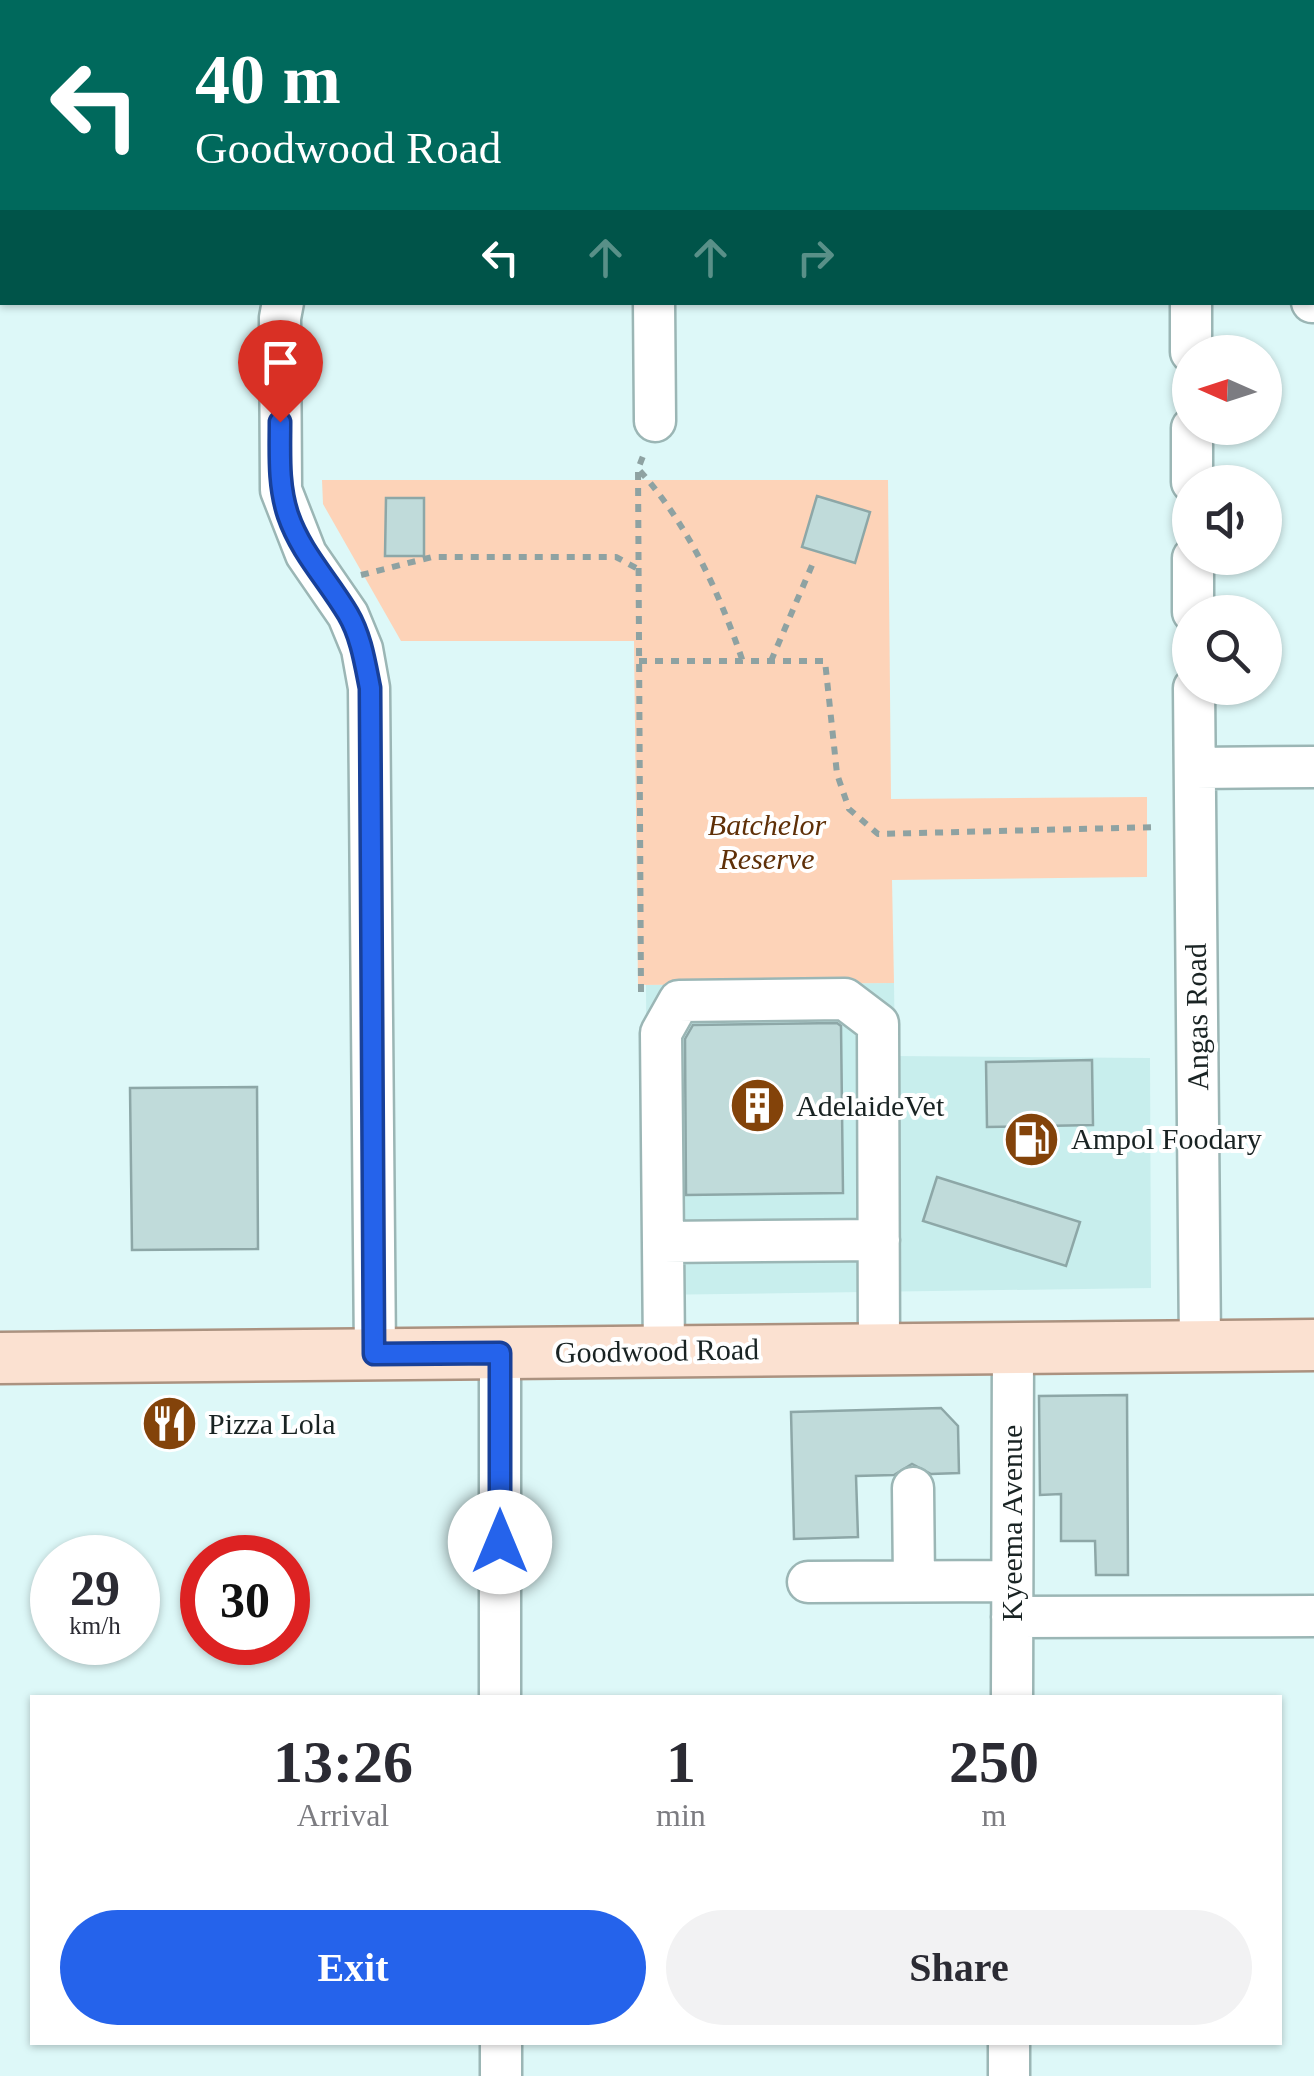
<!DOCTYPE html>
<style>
body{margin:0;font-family:"Times New Roman",serif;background:#f2f2f3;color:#2b2b33;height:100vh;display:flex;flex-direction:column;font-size:38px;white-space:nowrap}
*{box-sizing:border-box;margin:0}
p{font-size:32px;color:#7c7c81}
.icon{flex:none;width:55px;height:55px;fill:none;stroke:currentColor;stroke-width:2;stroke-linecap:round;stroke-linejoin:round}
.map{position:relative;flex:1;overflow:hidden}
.drawer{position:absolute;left:30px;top:1695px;width:1252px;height:350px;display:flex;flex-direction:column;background:#fff;border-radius:0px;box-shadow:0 2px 8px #0004}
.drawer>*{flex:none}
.hud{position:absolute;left:0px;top:0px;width:1315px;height:305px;box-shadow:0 2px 8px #0004;background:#00695c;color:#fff;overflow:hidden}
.needle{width:65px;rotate:273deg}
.fabs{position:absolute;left:1172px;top:335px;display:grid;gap:20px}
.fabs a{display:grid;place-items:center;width:110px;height:110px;border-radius:50%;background:#fff;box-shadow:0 2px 8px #0004;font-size:50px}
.speed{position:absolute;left:30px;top:1535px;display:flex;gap:20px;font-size:50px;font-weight:700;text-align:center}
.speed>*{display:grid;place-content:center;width:130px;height:130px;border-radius:50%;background:#fff;box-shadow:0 2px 8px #0004;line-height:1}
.speed small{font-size:25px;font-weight:400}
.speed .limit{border:15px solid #d22;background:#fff;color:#111}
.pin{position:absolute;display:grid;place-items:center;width:85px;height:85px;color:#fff;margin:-102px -42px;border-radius:50% 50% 50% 0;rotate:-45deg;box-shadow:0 0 10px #0007}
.pin .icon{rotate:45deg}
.me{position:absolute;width:110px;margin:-55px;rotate:0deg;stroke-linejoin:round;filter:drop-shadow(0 0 8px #0008)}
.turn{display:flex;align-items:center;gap:35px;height:210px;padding:0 30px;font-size:45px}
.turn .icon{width:130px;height:130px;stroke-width:2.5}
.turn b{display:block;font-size:70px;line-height:85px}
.lanes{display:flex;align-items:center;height:95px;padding:0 30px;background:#0003;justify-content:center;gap:50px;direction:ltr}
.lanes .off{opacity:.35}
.eta{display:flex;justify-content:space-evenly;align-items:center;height:170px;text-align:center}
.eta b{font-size:60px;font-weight:800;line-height:70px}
.button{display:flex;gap:20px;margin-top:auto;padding:20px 30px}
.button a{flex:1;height:115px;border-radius:60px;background:#2563eb;color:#fff;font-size:40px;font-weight:800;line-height:115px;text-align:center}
.button a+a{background:#f2f2f3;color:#2b2b33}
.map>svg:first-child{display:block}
.built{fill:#c8eeed}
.green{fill:#fdd3b8}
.building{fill:#c0dbda;stroke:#8da7a7;stroke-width:2.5}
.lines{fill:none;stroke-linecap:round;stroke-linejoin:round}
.minor-casing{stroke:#9bb6b5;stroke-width:45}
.major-casing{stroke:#ab9280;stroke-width:55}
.path{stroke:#8ea2a2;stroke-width:6;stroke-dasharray:8 8;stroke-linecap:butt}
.minor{stroke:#fff;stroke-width:40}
.major{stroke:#fbe1d1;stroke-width:50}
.route-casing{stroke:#184099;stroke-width:25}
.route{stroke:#2563eb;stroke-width:18}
.labels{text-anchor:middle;stroke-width:8;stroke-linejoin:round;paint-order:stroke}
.park-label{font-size:30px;font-style:italic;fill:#5f3008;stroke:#fff}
.street-label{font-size:30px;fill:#192323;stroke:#fff}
.poi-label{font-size:30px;fill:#192323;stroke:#fff;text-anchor:start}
</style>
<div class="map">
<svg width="1314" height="2076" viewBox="0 0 1314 2076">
<rect width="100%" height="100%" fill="#ddf8f8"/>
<path class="built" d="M894,983l1,73 255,2 1,230 -503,7 -2,-310z"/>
<path class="green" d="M322,480h566l3,319 256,-2v80l-255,3 2,103 -256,2 -4,-344h-233l-78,-137z"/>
<path class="building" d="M817,496l53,16 -15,51 -53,-16z
M386,498h38v58h-39z
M837,1023l4,3 2,167 -157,2 -1,-156 8,-14z
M1092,1060l1,65 -106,2 -1,-65z
M257,1087l1,162 -126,1 -2,-162z
M937,1177l143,45 -14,44 -143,-45z
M1127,1395l1,180h-32l-1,-34h-34v-47l-21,1 -1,-99z
M941,1408l17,18 1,47 -28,1 -19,-10 -18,11 -38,1 2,61 -64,2 -3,-127z"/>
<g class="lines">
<defs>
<path id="minor" d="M651,0v2
M1188,0v2
M283,302l-3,16 1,172 25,64 42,61 14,34 7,39 6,666
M654,302l1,119
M1191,302v50
M1312,302h2
M1192,428v54
M1193,558v54
M1194,688l6,658
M1195,768l119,-1
M663,1242l216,-2
M664,1351l-3,-318 18,-32 166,-2 33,25 1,325
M500,1353v345
M913,1488l1,93
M808,1582l204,-1
M1012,1617l302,-1
M1012,1698l1,-350
M501,2042v34
M1009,2076v-34"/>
<path id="major" d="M0,1358l1314,-13"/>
</defs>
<use href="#minor" class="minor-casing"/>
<use href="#major" class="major-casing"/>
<path class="path" d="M640,471c49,55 79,121 103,191
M361,575l71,-18h184l22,12
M639,661h186l12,113 12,35 29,25 281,-7
M771,661l42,-98
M641,992l-3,-523 7,-18"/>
<use href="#minor" class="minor"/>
<use href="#major" class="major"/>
</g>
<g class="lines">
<defs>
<path id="route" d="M280,422c0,32 -2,63 8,93 13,38 40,65 60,99 13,22 17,49 22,74l4,666 126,-1v189"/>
</defs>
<use href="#route" class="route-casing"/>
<use href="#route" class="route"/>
</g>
<defs>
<symbol id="building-disc" viewBox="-11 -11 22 22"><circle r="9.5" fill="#83430a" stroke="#fff"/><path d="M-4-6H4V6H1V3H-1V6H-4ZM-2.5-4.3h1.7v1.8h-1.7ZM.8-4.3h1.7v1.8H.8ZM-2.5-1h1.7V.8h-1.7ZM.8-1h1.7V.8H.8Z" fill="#fff"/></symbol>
<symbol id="fuel-disc" viewBox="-11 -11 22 22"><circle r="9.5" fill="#83430a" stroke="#fff"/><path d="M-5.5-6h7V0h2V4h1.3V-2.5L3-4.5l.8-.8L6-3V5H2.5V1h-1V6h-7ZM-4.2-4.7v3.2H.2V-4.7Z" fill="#fff"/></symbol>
<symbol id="restaurant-disc" viewBox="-11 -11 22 22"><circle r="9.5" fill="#83430a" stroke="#fff"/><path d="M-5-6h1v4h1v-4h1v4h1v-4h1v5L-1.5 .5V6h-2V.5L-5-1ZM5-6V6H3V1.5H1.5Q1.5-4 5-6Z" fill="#fff"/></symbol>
</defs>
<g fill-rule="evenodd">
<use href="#building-disc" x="726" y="1074" width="63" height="63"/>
<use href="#fuel-disc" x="1000" y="1108" width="63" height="63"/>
<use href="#restaurant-disc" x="138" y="1392" width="63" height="63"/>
</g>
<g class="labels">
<g class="park-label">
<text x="767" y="835">Batchelor<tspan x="767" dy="34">Reserve</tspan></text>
</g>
<g class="street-label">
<text transform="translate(1197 1017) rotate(-91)" y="10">Angas Road</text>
<text transform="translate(657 1351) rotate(-1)" y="10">Goodwood Road</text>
<text transform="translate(1012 1523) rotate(-90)" y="10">Kyeema Avenue</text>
</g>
<g class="poi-label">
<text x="796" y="1116">AdelaideVet</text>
<text x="1071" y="1149">Ampol Foodary</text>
<text x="208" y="1434">Pizza Lola</text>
</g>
</g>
</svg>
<div class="fabs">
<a><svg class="needle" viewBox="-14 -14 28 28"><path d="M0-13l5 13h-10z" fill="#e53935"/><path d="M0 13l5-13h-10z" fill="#7c7c81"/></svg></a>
<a><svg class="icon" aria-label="sound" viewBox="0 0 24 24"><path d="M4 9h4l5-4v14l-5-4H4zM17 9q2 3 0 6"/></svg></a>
<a><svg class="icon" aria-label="search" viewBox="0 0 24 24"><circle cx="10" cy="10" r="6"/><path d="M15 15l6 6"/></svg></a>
</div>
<div class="speed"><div>29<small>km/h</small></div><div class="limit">30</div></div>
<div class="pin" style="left:280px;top:422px;background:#d93025"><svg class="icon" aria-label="arrive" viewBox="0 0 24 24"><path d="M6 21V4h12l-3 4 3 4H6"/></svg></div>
<svg class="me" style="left:500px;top:1542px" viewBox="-20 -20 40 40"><circle r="19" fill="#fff"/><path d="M0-13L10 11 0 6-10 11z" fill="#2563eb"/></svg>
<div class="hud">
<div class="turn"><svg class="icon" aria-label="left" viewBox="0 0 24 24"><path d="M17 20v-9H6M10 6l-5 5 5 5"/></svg><div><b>40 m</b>Goodwood Road</div></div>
<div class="lanes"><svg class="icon" aria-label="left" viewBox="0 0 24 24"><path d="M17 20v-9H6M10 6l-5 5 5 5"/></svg><svg class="icon off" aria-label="ahead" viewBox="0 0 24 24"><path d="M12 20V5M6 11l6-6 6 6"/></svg><svg class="icon off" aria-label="ahead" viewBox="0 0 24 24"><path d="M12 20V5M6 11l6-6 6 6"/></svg><svg class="icon off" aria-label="right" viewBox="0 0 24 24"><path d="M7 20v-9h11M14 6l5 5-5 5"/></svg></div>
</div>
<section class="drawer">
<div class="eta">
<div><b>13:26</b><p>Arrival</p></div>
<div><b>1</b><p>min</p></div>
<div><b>250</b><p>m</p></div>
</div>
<div class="button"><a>Exit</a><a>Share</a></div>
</section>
</div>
